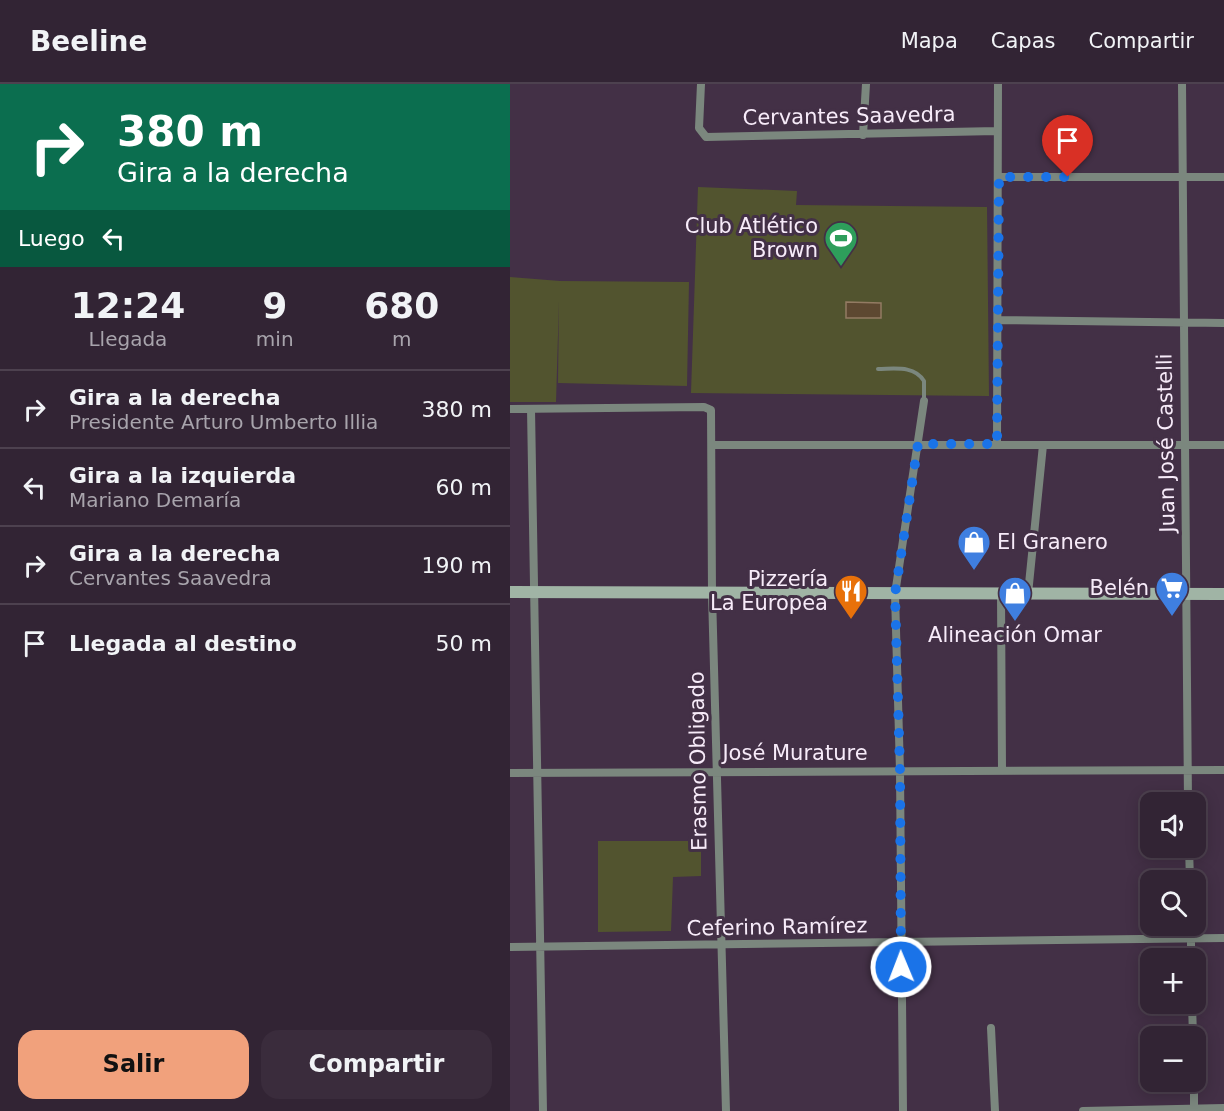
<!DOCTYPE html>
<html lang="es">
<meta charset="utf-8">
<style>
body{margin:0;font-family:"DejaVu Sans",sans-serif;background:#3a2c3c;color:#f1f3f6;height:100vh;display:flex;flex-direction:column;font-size:22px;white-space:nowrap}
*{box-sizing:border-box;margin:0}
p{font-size:20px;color:#a8a4ac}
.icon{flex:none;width:33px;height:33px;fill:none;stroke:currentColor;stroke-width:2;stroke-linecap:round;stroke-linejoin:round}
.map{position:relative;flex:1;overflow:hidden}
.side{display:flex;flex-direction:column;background:#322434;width:510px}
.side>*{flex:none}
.banner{background:#0b6e4f;color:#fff;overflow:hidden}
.controls{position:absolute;left:630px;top:708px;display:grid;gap:12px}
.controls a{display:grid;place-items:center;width:66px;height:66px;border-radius:12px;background:#322434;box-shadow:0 3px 15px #0003,0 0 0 2px #4d414f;font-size:30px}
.pin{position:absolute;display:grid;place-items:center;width:51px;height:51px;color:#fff;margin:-62px -26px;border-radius:50% 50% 50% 0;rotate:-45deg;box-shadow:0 0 6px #0007}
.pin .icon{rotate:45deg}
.me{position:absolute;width:66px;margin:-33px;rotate:359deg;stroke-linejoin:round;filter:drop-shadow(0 0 4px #0008)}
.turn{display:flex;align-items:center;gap:21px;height:126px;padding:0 18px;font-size:27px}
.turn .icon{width:78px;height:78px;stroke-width:2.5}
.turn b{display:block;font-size:42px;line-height:51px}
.then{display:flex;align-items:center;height:57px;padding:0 18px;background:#0003;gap:12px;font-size:22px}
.eta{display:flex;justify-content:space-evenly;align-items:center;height:102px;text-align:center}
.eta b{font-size:36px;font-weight:700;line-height:42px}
.action{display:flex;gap:12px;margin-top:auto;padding:12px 18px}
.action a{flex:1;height:69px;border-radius:18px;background:#f1a17c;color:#111;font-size:24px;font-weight:700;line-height:69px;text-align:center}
.action a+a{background:#3a2c3c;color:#f1f3f6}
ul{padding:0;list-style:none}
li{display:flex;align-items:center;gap:18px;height:78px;padding:0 18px;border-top:2px solid #4d414f}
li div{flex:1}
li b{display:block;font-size:22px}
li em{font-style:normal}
header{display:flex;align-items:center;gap:36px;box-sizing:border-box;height:84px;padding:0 30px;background:#322434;border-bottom:2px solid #4d414f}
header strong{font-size:28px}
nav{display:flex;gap:33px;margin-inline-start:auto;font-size:21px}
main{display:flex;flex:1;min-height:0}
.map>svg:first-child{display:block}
.green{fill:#52542f}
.building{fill:#5d4831;stroke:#937b63;stroke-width:1.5}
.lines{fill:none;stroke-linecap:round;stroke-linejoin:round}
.lane{stroke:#7b877e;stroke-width:4}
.street{stroke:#7b877e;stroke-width:8}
.secondary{stroke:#a0b4a5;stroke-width:12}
.route{stroke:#1a73e8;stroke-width:10;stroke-dasharray:0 18}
.labels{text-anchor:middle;stroke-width:6;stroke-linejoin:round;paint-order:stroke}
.street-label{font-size:21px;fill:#f7ebf9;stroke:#433046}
.poi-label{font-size:21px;fill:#f7ebf9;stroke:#433046;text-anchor:end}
</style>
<header>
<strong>Beeline</strong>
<nav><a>Mapa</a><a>Capas</a><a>Compartir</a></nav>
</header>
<main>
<section class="side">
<div class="banner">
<div class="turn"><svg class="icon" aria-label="right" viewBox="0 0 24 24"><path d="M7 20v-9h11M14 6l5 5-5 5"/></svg><div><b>380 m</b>Gira a la derecha</div></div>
<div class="then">Luego<svg class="icon" aria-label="left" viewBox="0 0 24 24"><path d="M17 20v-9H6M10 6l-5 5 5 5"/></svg></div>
</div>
<div class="eta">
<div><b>12:24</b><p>Llegada</p></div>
<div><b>9</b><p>min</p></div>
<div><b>680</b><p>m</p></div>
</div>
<ul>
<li><svg class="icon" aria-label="right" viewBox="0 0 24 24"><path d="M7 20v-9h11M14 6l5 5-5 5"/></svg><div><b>Gira a la derecha</b><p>Presidente Arturo Umberto Illia</p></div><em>380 m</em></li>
<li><svg class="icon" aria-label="left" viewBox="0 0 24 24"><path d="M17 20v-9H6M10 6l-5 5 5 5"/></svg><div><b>Gira a la izquierda</b><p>Mariano Demaría</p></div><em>60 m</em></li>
<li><svg class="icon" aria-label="right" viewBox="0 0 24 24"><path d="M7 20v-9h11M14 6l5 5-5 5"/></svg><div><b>Gira a la derecha</b><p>Cervantes Saavedra</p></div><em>190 m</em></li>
<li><svg class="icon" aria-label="arrive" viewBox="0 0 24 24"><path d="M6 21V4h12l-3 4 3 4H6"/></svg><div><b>Llegada al destino</b></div><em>50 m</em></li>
</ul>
<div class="action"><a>Salir</a><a>Compartir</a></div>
</section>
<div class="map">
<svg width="714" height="1027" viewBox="0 0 714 1027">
<rect width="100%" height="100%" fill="#433046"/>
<path class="green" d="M188,103l99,4 -1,14 191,2 2,189 -298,-3z
M0,193l50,4 129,1 -2,104 -129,-3 1,-82 -3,101h-46z
M88,757h103v35l-28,1 -2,54 -73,1z"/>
<path class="building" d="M336,218l35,1v15h-35z"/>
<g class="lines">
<path class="lane" d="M368,285c16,0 36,-4 46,12v19"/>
<path class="street" d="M191,0l-2,44 7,9 291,-6
M672,0l6,718
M353,51l3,-51
M489,93h225
M488,236l226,3
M0,325l194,-2 7,3 1,184 14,517
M21,325l12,702
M487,360l1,-360
M202,361h512
M491,510l1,176
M518,510l15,-149
M0,689l714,-3
M679,764l1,32
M681,842v32
M0,863l714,-9
M682,920l1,32
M481,944l4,83
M684,998v29
M393,1027l-3,-340 -5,-177 29,-193
M573,1027l141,-3"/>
<path class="secondary" d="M0,508l714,2"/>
</g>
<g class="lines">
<path class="route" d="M391,883l-1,-196 -5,-177 23,-150h79l2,-267h69"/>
</g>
<defs>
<symbol id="stadium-pin" viewBox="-11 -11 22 30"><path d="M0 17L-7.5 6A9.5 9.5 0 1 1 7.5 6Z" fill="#2e9e5b" stroke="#433046"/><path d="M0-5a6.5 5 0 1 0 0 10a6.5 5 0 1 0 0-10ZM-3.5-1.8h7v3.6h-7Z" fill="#fff"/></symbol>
<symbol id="shop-pin" viewBox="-11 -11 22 30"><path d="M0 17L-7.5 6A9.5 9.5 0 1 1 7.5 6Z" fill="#3f7fe0" stroke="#433046"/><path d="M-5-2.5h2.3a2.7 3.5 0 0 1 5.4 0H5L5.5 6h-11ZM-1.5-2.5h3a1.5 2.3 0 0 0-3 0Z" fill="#fff"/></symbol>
<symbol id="supermarket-pin" viewBox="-11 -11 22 30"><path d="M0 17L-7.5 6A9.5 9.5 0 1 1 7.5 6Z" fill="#3f7fe0" stroke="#433046"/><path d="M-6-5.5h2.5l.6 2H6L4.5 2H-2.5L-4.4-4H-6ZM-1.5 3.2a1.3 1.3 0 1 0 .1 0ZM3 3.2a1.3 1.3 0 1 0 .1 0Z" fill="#fff"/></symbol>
<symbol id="restaurant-pin" viewBox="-11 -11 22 30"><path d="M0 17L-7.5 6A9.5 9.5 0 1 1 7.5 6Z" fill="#e8710a" stroke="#433046"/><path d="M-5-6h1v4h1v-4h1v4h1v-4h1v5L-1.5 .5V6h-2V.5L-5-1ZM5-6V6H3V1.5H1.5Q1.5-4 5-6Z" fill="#fff"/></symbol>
</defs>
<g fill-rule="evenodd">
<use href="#stadium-pin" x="312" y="135" width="38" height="52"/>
<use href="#shop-pin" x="445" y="439" width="38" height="52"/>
<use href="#supermarket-pin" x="643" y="485" width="38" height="52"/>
<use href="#restaurant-pin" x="322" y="488" width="38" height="52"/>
<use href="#shop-pin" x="486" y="490" width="38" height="52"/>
</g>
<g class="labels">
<g class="street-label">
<text transform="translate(339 32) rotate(-1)" y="7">Cervantes Saavedra</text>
<text transform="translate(656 359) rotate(-91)" y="7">Juan José Castelli</text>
<text x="285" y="676">José Murature</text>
<text transform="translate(188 677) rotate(-91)" y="7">Erasmo Obligado</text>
<text transform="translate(267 843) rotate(-1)" y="7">Ceferino Ramírez</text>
</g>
<g class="poi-label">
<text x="308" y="149">Club Atlético<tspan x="308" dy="24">Brown</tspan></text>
<text x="487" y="465" text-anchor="start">El Granero</text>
<text x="318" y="502">Pizzería<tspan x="318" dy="24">La Europea</tspan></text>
<text x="639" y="511">Belén</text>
<text x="505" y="558" text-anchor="middle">Alineación Omar</text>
</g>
</g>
</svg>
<div class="controls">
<a><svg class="icon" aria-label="sound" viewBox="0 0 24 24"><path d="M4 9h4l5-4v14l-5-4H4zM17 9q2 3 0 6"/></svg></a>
<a><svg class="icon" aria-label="search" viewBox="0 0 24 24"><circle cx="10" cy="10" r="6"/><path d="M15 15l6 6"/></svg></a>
<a>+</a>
<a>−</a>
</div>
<div class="pin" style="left:558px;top:93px;background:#d93025"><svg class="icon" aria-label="arrive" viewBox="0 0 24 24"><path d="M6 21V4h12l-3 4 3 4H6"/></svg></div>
<svg class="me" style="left:391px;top:883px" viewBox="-20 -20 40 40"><circle r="17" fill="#1a73e8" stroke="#fff" stroke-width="3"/><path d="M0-11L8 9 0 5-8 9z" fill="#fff"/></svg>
</div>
</main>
